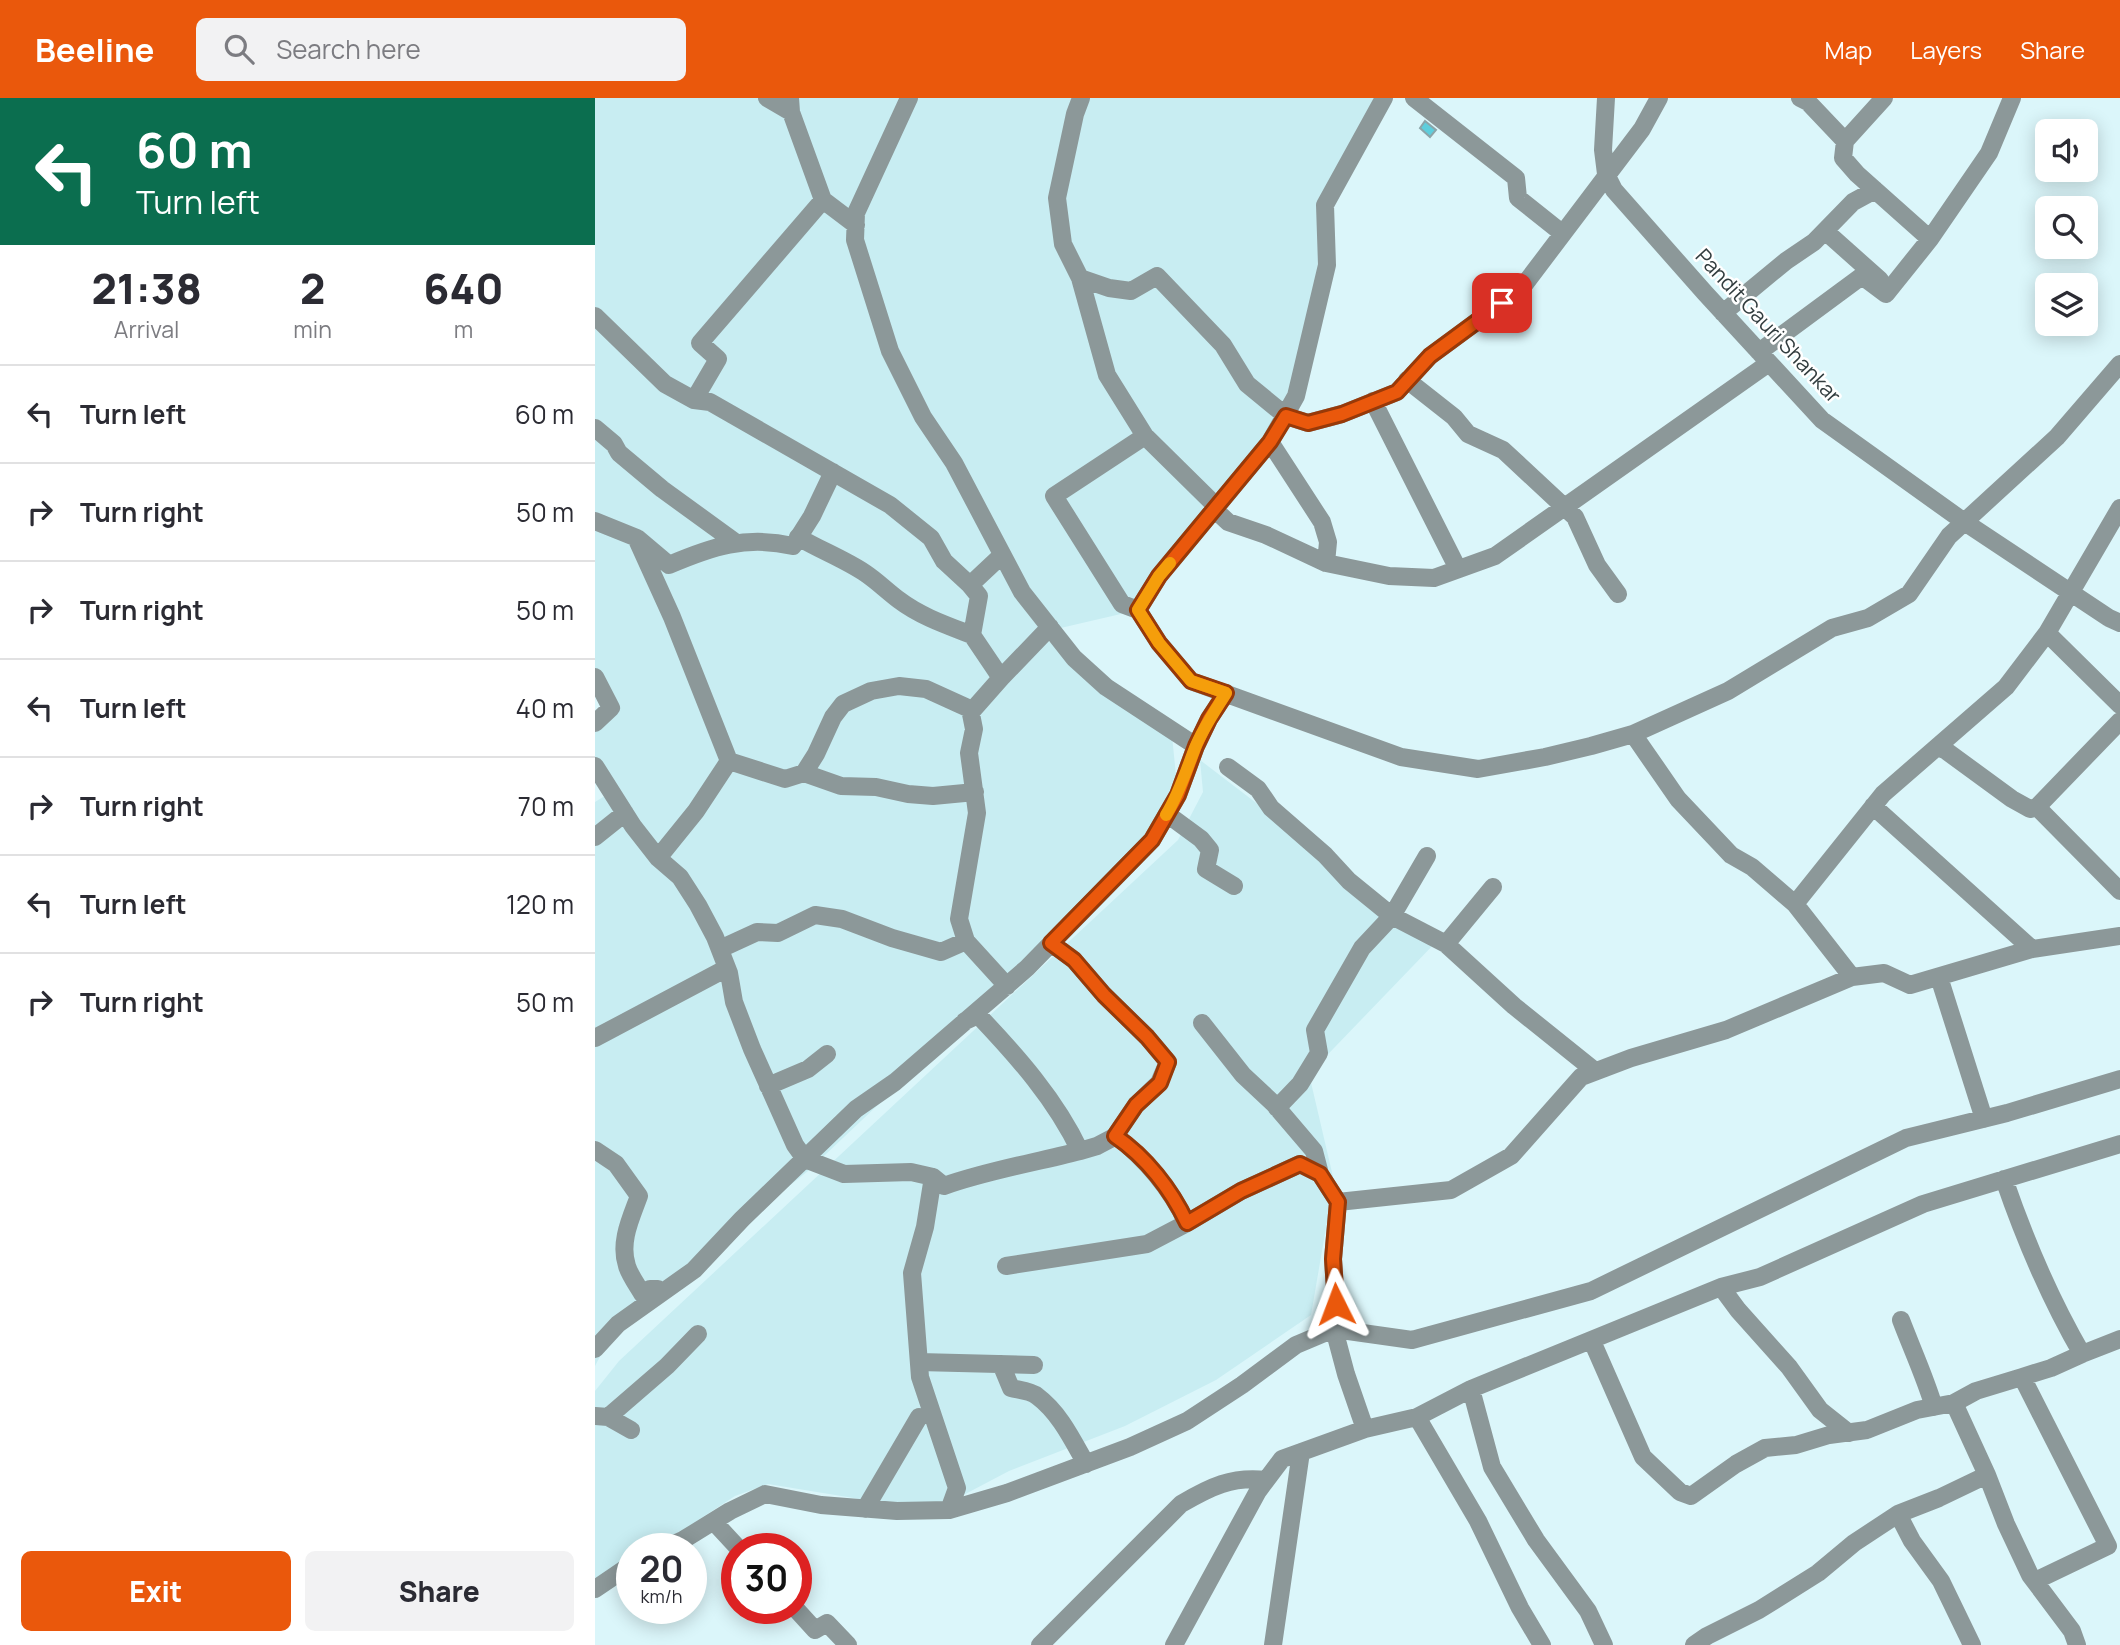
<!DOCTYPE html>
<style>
body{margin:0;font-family:Manrope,sans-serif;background:#f2f2f3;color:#2b2b33;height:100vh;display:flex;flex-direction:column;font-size:26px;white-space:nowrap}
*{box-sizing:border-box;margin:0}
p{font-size:23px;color:#7c7c81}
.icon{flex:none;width:38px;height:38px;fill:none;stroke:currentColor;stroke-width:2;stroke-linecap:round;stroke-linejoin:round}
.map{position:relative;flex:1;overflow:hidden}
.drawer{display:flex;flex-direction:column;background:#fff;width:595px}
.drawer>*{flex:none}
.top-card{background:#0b6e4f;color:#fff;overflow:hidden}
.tools{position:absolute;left:1440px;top:21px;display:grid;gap:14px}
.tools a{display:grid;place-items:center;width:63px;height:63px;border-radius:10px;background:#fff;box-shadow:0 4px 18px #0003;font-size:35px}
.speed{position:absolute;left:21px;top:1435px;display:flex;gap:14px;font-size:35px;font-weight:700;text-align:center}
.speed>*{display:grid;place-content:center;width:91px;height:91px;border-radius:50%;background:#fff;box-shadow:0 4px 18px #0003;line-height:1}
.speed small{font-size:18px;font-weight:400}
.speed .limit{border:10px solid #d22;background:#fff;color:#111}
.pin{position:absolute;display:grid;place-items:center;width:60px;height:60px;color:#fff;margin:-30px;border-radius:14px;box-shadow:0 4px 10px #0006}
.me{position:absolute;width:77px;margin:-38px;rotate:357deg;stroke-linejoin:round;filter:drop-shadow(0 0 5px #0008)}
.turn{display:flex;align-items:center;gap:24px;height:147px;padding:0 21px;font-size:32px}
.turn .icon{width:91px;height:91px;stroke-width:2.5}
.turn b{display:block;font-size:49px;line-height:60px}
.eta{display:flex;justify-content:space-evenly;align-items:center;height:119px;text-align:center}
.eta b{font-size:42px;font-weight:800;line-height:49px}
.primary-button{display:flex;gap:14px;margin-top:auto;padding:14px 21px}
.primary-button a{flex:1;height:80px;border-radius:10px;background:#ea580c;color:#fff;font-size:28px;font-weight:800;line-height:80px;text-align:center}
.primary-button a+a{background:#f2f2f3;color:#2b2b33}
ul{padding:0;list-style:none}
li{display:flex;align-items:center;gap:21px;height:98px;padding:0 21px;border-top:2px solid #e1e1e2}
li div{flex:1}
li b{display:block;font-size:26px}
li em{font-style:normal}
header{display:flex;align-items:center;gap:42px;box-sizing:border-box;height:98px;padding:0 35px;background:#ea580c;color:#fff}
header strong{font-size:33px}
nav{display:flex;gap:38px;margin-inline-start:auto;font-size:24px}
.search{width:490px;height:63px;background:#f2f2f3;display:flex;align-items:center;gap:18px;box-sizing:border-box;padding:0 24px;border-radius:10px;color:#7c7c81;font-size:26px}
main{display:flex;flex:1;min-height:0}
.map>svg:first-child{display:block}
.built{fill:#c8edf2}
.building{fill:#5ecedc;stroke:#8ca5a9;stroke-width:2}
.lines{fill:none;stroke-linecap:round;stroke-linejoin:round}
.minor{stroke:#8c9899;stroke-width:18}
.route-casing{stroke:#983908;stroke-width:18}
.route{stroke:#ea580c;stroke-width:12}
.slow{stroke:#f59e0b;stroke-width:12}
.labels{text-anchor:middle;stroke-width:5;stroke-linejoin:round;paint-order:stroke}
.street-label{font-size:21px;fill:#323d3f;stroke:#fff}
</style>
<header>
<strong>Beeline</strong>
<div class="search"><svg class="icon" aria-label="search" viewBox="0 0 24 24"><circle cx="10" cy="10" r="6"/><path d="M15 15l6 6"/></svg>Search here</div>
<nav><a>Map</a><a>Layers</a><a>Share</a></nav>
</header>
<main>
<section class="drawer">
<div class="top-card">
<div class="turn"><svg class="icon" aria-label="left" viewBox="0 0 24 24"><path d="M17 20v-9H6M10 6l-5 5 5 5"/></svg><div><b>60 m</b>Turn left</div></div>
</div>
<div class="eta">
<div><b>21:38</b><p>Arrival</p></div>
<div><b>2</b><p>min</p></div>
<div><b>640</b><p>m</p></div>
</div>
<ul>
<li><svg class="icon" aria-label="left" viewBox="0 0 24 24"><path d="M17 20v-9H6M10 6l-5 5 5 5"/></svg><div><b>Turn left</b></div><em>60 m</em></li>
<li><svg class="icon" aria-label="right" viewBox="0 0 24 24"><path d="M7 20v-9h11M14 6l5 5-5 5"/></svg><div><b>Turn right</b></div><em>50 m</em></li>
<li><svg class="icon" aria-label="right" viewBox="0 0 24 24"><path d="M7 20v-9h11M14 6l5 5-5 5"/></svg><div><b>Turn right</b></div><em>50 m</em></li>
<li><svg class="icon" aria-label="left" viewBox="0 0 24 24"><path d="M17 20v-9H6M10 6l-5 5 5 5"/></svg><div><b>Turn left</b></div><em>40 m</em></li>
<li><svg class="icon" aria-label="right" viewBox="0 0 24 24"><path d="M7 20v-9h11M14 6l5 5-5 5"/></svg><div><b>Turn right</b></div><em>70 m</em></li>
<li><svg class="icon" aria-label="left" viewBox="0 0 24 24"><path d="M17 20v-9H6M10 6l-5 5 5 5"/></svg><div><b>Turn left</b></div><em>120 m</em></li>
<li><svg class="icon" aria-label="right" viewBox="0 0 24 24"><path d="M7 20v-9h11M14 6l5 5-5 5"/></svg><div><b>Turn right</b></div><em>50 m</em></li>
</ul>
<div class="primary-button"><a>Exit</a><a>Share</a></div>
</section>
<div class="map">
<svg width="1525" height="1547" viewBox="0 0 1525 1547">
<rect width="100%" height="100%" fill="#dbf6fa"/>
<path class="built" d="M0,0h797l-67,107 2,60 -31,131 -158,214 -86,20 -6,9 60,48 65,39 7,69 -103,124 -267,252 -190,152 -23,43v-564l21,-13 -21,-28v-40l16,-13 -16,-33z
M605,662l237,181 -128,133 25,107 -23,134 -95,65 -91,46 -116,45 -76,40 -165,-27 -33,12 -52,34 -38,19h-13v10l-37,30v-198l24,-30 559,-521 25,-48z"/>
<path class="building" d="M830,23l11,9 -6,7 -10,-9z"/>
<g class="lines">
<path class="minor" d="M172,0l24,14
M195,0l1,14 32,88 33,25
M314,0l-53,115 -1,27 35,111 33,66 31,46 68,129 52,66 32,29 90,59
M486,0l-6,16 -18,84 6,46 17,34 29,10 22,3 26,-15 66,69 24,39 39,32 22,7 34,-9 55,-22 33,-36 91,-67 121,-160 17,-31
M789,0l-59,107 2,60 -31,131 -26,46 -111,134 -21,34 21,33 32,38 210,76 77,12 67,-12 46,-11 42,-12 95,-43 104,-63 36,-10 41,-24 40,-58 108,-99 63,-73
M819,0l102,80 2,20 44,35
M1011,0l-3,52 3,24 8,16 91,103 117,127 141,101 146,97 11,5
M1205,0l8,4 37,39 -2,17 14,16 73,65
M1250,43l39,-43
M1230,133l55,49
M485,180l27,97 38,61 71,70 -2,3 14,13 38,13 60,28 63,13 45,2 61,-22 274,-193
M1128,215l63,-52 28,-19 39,-40 22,-12
M0,218l70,68 29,16 16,2 180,103 41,33 13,23 26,24
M1164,254l103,-76 24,18 44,-55 59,-86 23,-55
M812,282l47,37 14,17 35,16 72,67 22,48 21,29
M99,302l24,-41 -18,-16 123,-143
M778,303l85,168
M0,330l19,16 5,9 43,36 73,53
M675,344l52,80 6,20 -2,21
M0,423l42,17 32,27c42,-18 77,-30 124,-19l19,-30 21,-44
M203,439c22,13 46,22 67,36 12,8 22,18 34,27 21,16 47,25 73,35
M43,444l34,75 57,144
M543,512l-16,-6 -68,-108 91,-60
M1452,535l73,72
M0,579l16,31 -16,15
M406,580l49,-51
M376,614l30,-34 -29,-43 7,-39 -9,-11 32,-30
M1038,636l45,65 53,56 21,12 43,37 57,73
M1342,649l8,3 67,49 18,10 7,-2 83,-86
M0,668l38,60 25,32 22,19 18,28 17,32 14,36 5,29 18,47 43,96 10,14 39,15 67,-2 22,5 11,9c45,-16 90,-23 136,-35
M633,669l30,22 13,19 54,47 24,26 43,35 35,-60
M209,675l37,13 35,1 32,7 25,2 42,-4
M1278,708l159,143
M1442,709l83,84
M572,716l34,25 9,11 -4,19 28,17
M0,739l30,-24
M63,760l38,-47 33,-50 56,18 19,-6 12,-19 17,-37 10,-13 28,-13 28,-5 27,3 44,20 4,20 -5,24 8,60 -18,106 7,22 41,45
M898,789l-47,57 68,62 81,65
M1200,806l88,-110 123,-107 41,-54 73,-125
M1525,838l-88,13 -122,36 -26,-12 -32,4 -126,53 -95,28 -50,19 -70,79 -60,34 -113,12 -5,57 3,45 -2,25 12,45 19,55 52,-12 54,-28 250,-102 39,-10 163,-73 197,-60
M456,845l23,17 30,35 43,42 21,25 -9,21 -23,22 -21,31
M125,851l37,-17 21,1 37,-18 27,4 50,19 49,14 25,-11
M1344,879l45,142
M370,923l13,-6c39,41 78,85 102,136l17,-5 19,-10c31,24 54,52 71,87l54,-32 59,-27 20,10 18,28
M607,925l41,52 31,29 40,47 6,23
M0,940l132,-70
M173,988l40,-17 19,-15
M682,1010l23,-24 19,-31 -4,-23 47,-82 30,-32 54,28
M0,1052l21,14 23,32c-8,22 -20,46 -12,70 3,10 11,20 16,29l7,-6h8
M338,1079l-8,50 -13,46 8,104 37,111 -8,22
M1409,1081c21,61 46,120 78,175l-31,14 -29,9
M411,1168l141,-22 40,-21
M1126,1189l17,23 51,57 31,43 29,23
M1306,1222c11,29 24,57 33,87
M997,1243l51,116 37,35 11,4 45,-32 29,-16 31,-3 33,-10 38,-5 50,-20 37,-7 33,72 -48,23 -41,16
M0,1251l23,-25 76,-54 48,-51 114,-110 39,-27 132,-114 125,-128 26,-45 18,-49 13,-27 17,-26
M1487,1256l38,-15
M324,1264l115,3
M406,1266l10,24c8,2 20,3 26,8 23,17 36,45 49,68
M876,1291l21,78 44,73 52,71 16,34
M1359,1305l22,-12 46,-14 86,169 -73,35
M0,1318l13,1 23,13
M13,1319l59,-51 31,-32
M822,1319l61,104 42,87 22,37
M1392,1377l19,49 24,51 42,56 5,14
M270,1411l54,-92
M119,1424l25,27
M68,1451l20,-9 47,-29 35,-17 56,11 76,6 52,-1 58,-17 123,-46 57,-26 55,-36 54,-40 38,-16 78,11 179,-49 315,-153 101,-25 113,-34
M0,1491l37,-25
M200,1510l20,22 12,-7 21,22
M445,1547l141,-141c29,-17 51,-28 85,-24
M579,1547l84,-154 24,-32 83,-30
M678,1547l28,-193
M1099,1547l13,-9 52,-26 59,-37 36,-30 44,-29 14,27 29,40 31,64"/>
</g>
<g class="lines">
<defs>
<path id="route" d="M741,1206l-3,-45 5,-57 -18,-28 -20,-10 -59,27 -54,32c-16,-34 -41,-66 -72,-87l21,-31 24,-22 8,-21 -21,-25 -43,-42 -30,-35 -23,-17 101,-103 26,-45 18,-49 13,-27 17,-26 -35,-12 -32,-38 -21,-33 21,-34 111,-134 16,-26 22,7 34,-9 55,-22 33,-36 72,-53"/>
</defs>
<use href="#route" class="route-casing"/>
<use href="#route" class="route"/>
<path class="slow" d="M571,717c13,-21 20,-44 29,-67 8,-20 20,-37 31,-55l-35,-12 -32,-38 -21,-33 21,-34 11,-13"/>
</g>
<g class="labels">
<g class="street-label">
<text transform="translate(1173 228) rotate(47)" y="7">Pandit Gauri Shankar</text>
</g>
</g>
</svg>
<div class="tools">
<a><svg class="icon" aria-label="sound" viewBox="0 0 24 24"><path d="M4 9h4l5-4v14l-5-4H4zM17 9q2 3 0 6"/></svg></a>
<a><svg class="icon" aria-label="search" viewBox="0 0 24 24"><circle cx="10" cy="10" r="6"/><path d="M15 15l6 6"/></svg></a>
<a><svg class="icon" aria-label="layers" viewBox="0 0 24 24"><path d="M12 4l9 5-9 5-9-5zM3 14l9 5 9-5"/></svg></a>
</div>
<div class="speed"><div>20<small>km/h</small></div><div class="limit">30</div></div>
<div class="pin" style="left:907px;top:205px;background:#d93025"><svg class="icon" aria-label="arrive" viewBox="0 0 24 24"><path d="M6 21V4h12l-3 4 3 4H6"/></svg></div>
<svg class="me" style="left:741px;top:1206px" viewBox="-20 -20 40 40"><path d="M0-17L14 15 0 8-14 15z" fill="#ea580c" stroke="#fff" stroke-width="4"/></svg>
</div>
</main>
